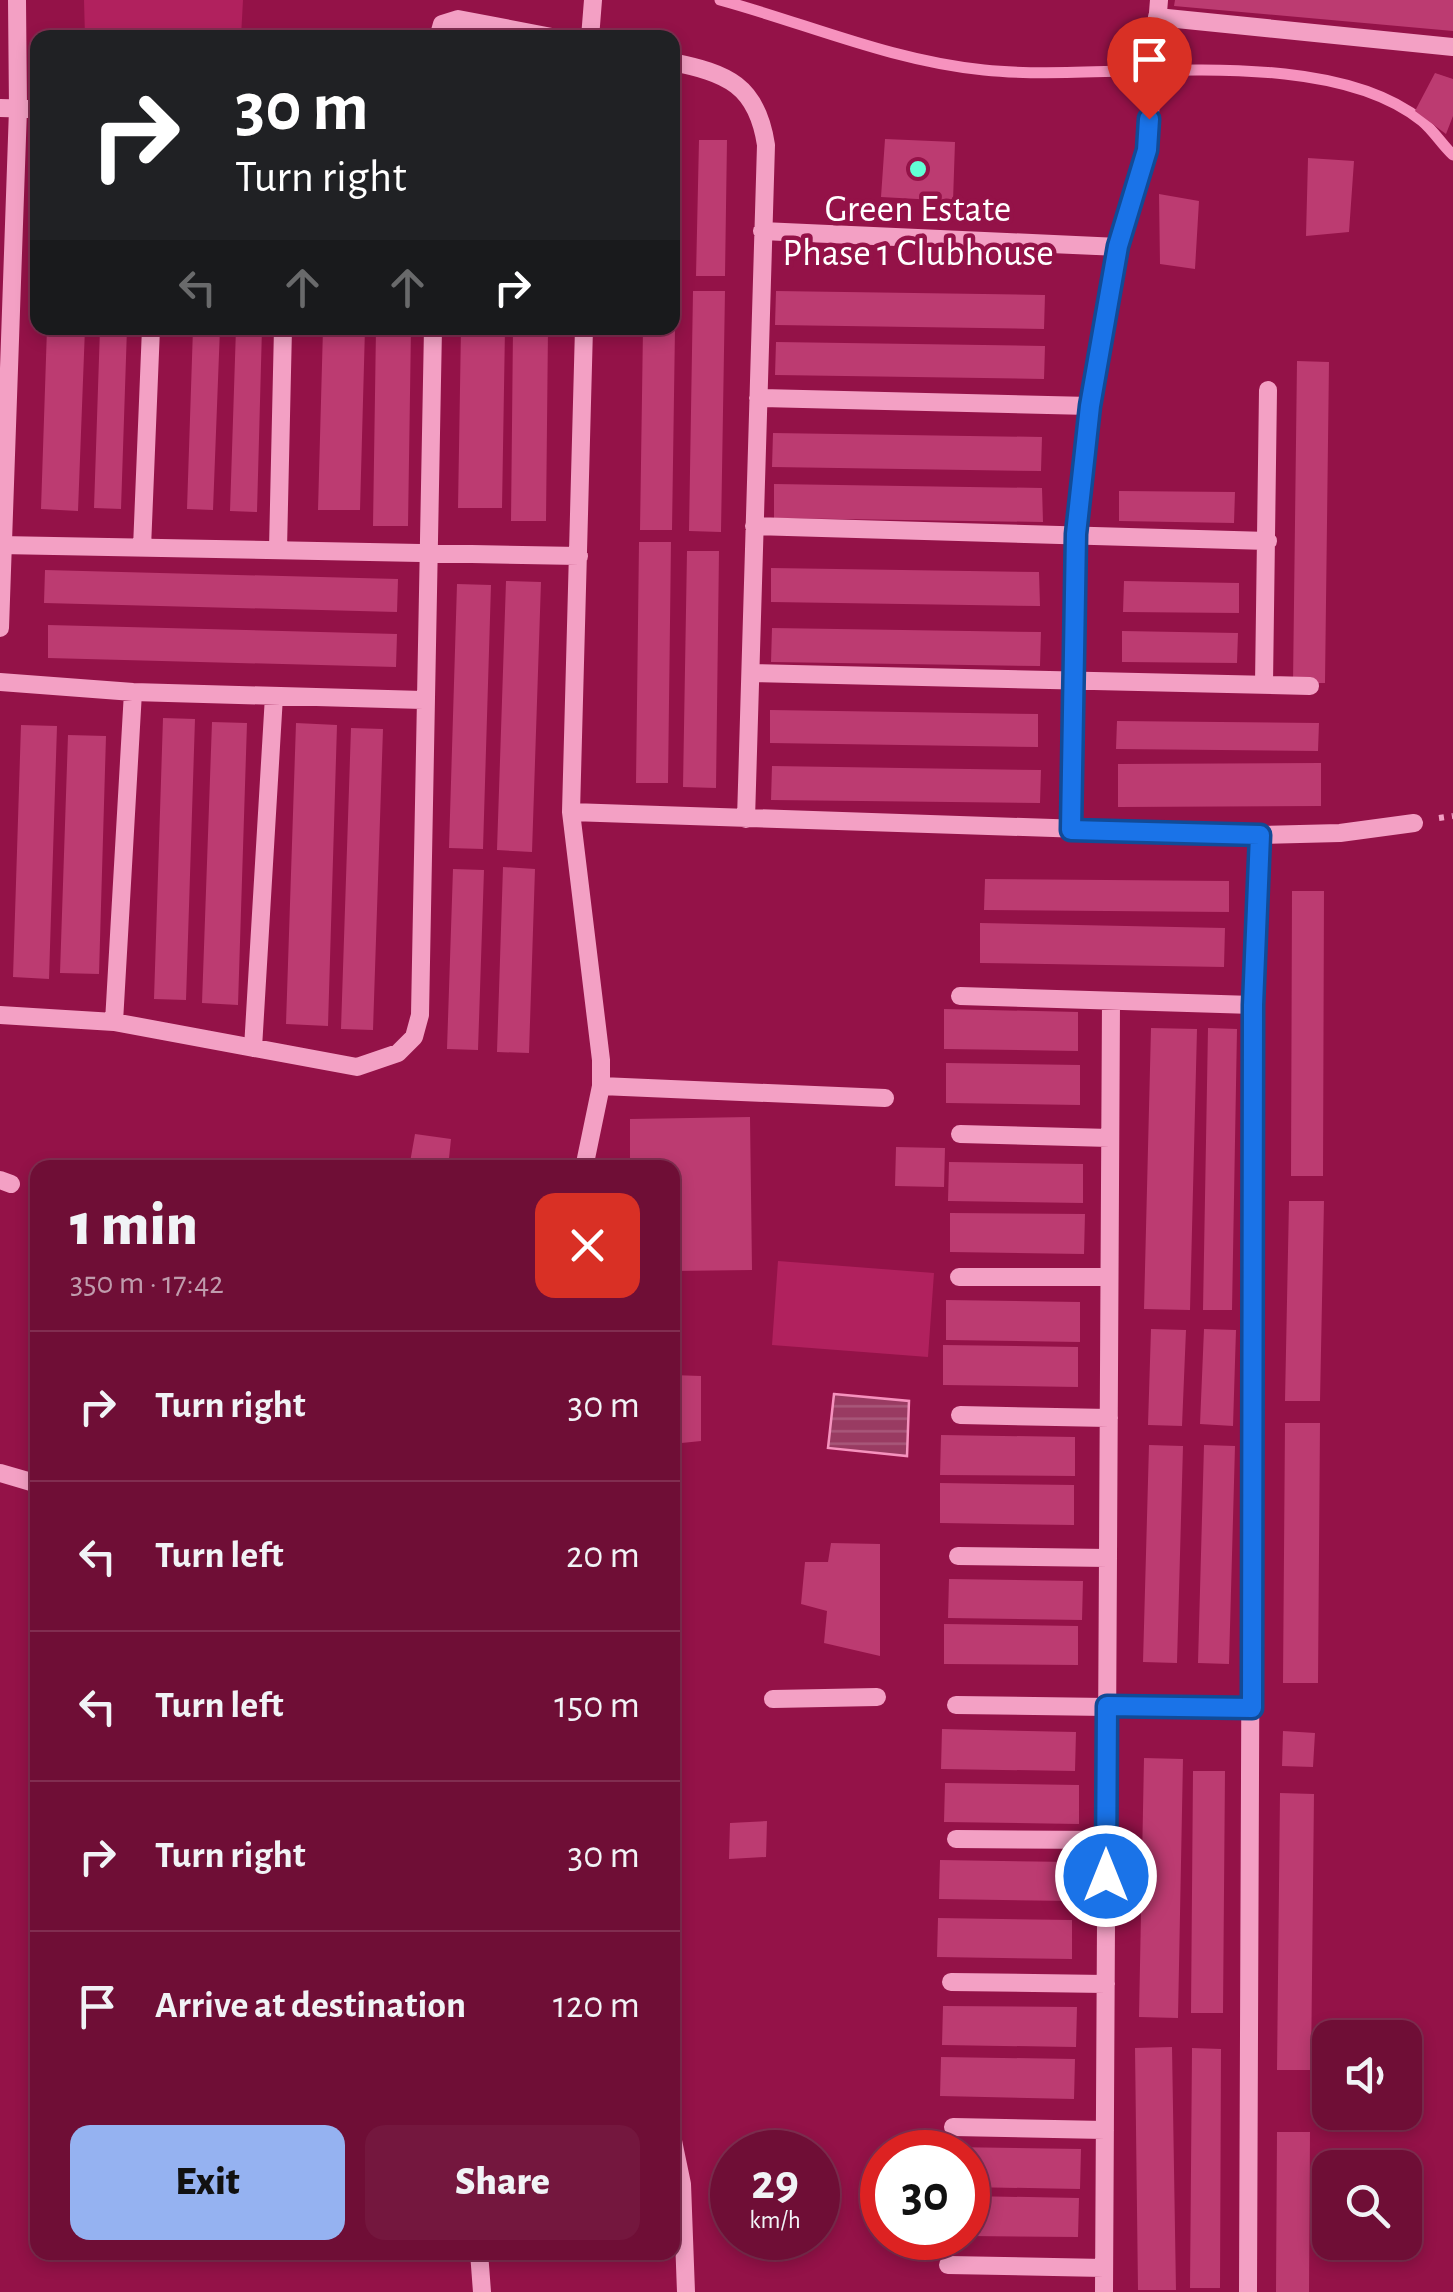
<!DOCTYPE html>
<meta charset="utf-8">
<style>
body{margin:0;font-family:"Alegreya Sans",sans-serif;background:#74173e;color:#f1f3f6;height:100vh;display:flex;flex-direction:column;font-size:38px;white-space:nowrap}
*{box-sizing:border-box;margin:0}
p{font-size:32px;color:#c09cad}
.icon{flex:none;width:55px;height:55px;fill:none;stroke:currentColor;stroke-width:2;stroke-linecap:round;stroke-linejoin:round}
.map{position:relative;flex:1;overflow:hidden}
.sheet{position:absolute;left:30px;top:1160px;width:650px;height:1100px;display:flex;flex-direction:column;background:#6f0e36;border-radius:20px;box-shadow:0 5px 15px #0003,0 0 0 2px #812e51}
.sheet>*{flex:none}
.top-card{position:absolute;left:30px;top:30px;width:650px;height:305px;border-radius:20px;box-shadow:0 5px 15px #0003,0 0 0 2px #812e51;background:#202124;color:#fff;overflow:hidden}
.buttons{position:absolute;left:1312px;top:2020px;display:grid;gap:20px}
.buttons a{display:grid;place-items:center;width:110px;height:110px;border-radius:20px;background:#6f0e36;box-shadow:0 5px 15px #0003,0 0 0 2px #812e51;font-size:50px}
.speed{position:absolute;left:710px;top:2130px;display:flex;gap:20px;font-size:50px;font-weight:700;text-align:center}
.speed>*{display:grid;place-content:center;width:130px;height:130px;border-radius:50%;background:#6f0e36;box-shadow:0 5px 15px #0003,0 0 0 2px #812e51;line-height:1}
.speed small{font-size:25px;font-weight:400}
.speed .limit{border:15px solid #d22;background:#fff;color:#111}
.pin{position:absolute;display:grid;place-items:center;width:85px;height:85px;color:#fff;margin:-102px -42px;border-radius:50% 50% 50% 0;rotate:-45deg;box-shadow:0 0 10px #0007}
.pin .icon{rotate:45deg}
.me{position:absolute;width:110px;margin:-55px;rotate:0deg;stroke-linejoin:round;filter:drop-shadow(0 0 8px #0008)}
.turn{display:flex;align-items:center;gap:35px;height:210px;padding:0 40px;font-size:45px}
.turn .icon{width:130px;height:130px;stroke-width:2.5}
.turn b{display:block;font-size:70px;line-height:85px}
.lanes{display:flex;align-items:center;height:95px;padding:0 40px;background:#0003;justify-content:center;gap:50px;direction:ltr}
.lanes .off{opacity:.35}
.round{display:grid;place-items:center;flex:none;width:105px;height:105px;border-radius:20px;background:#74173e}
.headline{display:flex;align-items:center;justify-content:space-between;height:170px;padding:0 40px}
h1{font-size:60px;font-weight:800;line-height:75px}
.primary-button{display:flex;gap:20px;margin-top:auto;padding:20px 40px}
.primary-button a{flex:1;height:115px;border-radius:20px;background:#95b2f1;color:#111;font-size:40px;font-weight:800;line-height:115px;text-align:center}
.primary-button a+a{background:#74173e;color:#f1f3f6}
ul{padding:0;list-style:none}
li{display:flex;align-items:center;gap:30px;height:150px;padding:0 40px;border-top:2px solid #812e51}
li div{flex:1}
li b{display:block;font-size:38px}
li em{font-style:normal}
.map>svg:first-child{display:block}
.grass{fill:#b1215e}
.water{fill:url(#water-rules);stroke:#f692be;stroke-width:2.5}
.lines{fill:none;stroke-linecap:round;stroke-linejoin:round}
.stream{stroke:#f692be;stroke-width:11}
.building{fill:#bc3b71}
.path{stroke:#f3a0c4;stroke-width:6;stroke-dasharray:5 8;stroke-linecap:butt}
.minor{stroke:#f3a0c4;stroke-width:18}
.route-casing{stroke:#114b97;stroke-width:25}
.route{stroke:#1a73e8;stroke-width:18}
.poi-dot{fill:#62ffd5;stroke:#941248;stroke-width:4}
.labels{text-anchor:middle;stroke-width:9;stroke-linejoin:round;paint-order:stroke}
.poi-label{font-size:38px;fill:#fff;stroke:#941248}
</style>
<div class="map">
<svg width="1453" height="2292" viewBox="0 0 1453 2292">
<defs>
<pattern id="water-rules" width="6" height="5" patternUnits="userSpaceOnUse" patternTransform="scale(2.5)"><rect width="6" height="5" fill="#993b62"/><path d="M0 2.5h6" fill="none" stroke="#a8587a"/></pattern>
</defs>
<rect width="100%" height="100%" fill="#941248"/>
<path class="grass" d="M84,0h159l-2,37h-156z
M778,1261l156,12 -6,84 -156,-12z"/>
<path class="water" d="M834,1394l75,7 -2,55 -79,-8z"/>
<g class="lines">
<path class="stream" d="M720,0c88,24 172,61 264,70 122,13 338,-30 438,51 12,10 20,24 31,34"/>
</g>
<path class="building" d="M1175,0h278v31l-279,-25z
M1435,73l18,6v37l-7,18 -31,-23z
M885,139l70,3 -2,59 -72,-4z
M699,140h28l-2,136h-29z
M1308,158l46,3 -5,71 -43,4z
M1159,194l40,7 -4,68 -35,-5z
M693,291h32l-4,241 -32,-1z
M776,291l269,4 -1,34 -269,-4z
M47,328h38l-7,183 -37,-2z
M100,328h27l-6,181 -27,-1z
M193,328h27l-7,182 -26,-1z
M236,328h26l-5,184 -27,-1z
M323,328h42l-5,182h-42z
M376,328h35l-3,198h-35z
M461,328h44l-3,180h-44z
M513,328h35l-2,193h-35z
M643,328h32l-3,202h-32z
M776,342l269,4 -1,33 -269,-4z
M1297,361l32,1 -4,321h-32z
M773,433l269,4 -1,34 -269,-4z
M774,484l268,4 1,34 -269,-4z
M1119,491l116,1 -1,31 -115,-2z
M639,542h32l-3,241h-32z
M687,551h32l-3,237 -33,-1z
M771,568l268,4 1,34 -269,-4z
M45,570l353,9 -1,33 -353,-9z
M506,581l35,1 -9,270 -35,-2z
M1124,581l115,2v30l-116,-1z
M457,584l34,1 -8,264 -34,-1z
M48,625l349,9 -1,33 -348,-9z
M772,628l269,4 -1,34 -269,-4z
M1122,631l116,2 -1,30 -115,-1z
M770,710l268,4v33l-268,-4z
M163,718l32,1 -9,281 -32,-1z
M1117,721l202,2 -1,28 -202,-2z
M212,722l35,1 -9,282 -36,-2z
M296,723l41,2 -9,301 -42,-2z
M21,725l36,1 -8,253 -36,-2z
M351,728l32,1 -10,301 -32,-1z
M68,735l38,1 -7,238 -39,-1z
M1321,763v43l-203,1v-43z
M772,766l269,4 -1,33 -269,-3z
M503,867l32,2 -6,184 -32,-1z
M453,869l31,1 -6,180 -31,-1z
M985,879l244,2v31l-245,-2z
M1292,891h32l-1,285h-32z
M980,923l245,5 -1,39 -244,-4z
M944,1009l134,3v39l-134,-2z
M1151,1028l46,1 -7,281 -46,-1z
M1208,1028l29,1 -5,281h-29z
M946,1063l134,2v40l-134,-2z
M750,1117l2,153 -80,1v-103h-42v-49z
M415,1134l36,5 -3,29h-39z
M896,1147l49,1 -1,39 -49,-1z
M949,1162l134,2v39l-135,-2z
M1289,1201h35l-4,200h-35z
M950,1213l135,1 -1,40 -134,-2z
M946,1300l134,2v40l-134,-2z
M1151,1329l35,1 -4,96 -34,-1z
M1204,1329l32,1 -3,96 -33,-2z
M943,1345l135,2v40l-135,-2z
M672,1375l29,1v65l-29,3z
M1285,1423h35l-2,260h-35z
M941,1435l134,2v39l-135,-1z
M1149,1445l34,1 -6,217 -34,-1z
M1204,1445l31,1 -6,218 -31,-1z
M940,1483l134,2v40l-134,-2z
M831,1543l49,1v112l-56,-13 3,-32 -26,-7 4,-42h23z
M949,1579l134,2 -1,39 -134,-2z
M944,1624l134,2v39l-134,-1z
M942,1729l134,3 -1,39 -134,-2z
M1283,1731l32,2 -2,34 -31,-1z
M1144,1758l39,1 -5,259 -39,-1z
M1193,1771h32l-2,242h-32z
M945,1783l134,2v39l-135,-2z
M1280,1793l34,1 -3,276h-34z
M767,1821l-1,36 -37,2 1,-36z
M940,1860l134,2v39l-135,-2z
M938,1918l134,2v39l-135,-2z
M943,2006l134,1 -1,40 -134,-2z
M1172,2047l4,243h-38l-3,-242z
M1192,2048l29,1 -1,239h-30z
M941,2057l134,2 -1,40 -134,-3z
M1277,2132h33l-1,160h-33z
M947,2147l134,2 -1,40 -112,-2v-35h-21z
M968,2196l111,2 -1,39 -110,-1z"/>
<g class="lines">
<path class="path" d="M1439,818l14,-2"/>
<path class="minor" d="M1157,17l296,30
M438,38l4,-14 16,-5 99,19
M590,38l3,-38
M672,62c55,11 85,23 94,83l-20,674
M0,108l38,1
M762,231l357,16
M758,398l332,8
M754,526l514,15
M0,545l579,11
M142,548l9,-220
M278,549l5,-221
M0,628l18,-519 -1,-109
M752,673l558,13
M0,682l133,10 290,8
M1264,684l4,-294
M571,812l689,23 80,-2 74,-10
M1071,831l6,-297 13,-128 29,-159 28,-97 12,-150
M960,996l293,9
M0,1015l114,7 243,45 41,-14 16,-16 6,-22 13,-687
M114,1022l19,-330
M253,1048l21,-352
M601,1086l284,12
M960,1134l150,4
M584,1168l17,-82v-26l-30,-248 13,-484
M0,1180l11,4
M959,1277h150
M960,1415l149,3
M0,1473l38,11
M958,1556l150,2
M773,1699l104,-2
M956,1705l296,4
M956,1839l150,1
M951,1982l155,2
M953,2127l152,3
M672,2136l10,48 4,108
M479,2252l3,40
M948,2265l156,3
M1104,2292l7,-1291
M1248,2292l5,-1287 7,-170"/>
</g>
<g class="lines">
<defs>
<path id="route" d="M1106,1876l1,-170 145,2 1,-703 7,-170 -189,-5 5,-296 14,-128 28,-160 29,-96 2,-31"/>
</defs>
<use href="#route" class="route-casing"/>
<use href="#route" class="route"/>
</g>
<circle class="poi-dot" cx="918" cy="169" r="10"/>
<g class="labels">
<g class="poi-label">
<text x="918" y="221">Green Estate<tspan x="918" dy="44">Phase 1 Clubhouse</tspan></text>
</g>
</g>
</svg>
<div class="buttons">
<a><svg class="icon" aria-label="sound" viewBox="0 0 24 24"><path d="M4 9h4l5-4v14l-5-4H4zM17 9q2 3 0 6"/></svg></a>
<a><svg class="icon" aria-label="search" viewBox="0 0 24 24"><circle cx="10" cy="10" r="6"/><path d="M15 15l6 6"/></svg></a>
</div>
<div class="speed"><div>29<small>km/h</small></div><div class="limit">30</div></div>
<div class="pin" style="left:1149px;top:119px;background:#d93025"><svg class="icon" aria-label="arrive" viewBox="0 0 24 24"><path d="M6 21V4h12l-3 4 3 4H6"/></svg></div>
<svg class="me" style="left:1106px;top:1876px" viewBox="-20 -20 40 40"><circle r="17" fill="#1a73e8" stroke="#fff" stroke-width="3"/><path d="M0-11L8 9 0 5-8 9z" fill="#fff"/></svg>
<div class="top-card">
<div class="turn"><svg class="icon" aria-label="right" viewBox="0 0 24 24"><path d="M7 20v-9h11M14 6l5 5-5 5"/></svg><div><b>30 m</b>Turn right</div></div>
<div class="lanes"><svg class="icon off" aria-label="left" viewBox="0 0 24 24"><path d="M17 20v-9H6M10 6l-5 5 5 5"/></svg><svg class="icon off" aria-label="ahead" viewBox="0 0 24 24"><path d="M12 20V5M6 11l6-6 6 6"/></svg><svg class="icon off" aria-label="ahead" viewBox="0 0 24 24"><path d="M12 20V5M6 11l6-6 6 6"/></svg><svg class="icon" aria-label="right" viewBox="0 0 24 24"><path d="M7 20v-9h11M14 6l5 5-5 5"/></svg></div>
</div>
<section class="sheet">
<div class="headline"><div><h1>1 min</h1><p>350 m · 17:42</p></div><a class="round" style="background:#d93025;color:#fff"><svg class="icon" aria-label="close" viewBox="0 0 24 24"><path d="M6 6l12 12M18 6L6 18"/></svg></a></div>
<ul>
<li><svg class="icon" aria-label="right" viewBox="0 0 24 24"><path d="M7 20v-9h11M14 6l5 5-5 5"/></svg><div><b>Turn right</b></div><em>30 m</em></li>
<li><svg class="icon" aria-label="left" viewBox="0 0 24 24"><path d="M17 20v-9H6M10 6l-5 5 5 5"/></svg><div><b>Turn left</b></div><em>20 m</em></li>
<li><svg class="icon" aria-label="left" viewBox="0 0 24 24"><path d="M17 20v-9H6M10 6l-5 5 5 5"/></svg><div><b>Turn left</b></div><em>150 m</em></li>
<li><svg class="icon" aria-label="right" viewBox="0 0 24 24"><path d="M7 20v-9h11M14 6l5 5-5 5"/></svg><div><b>Turn right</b></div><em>30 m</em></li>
<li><svg class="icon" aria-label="arrive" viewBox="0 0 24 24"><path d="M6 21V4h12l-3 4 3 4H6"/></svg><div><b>Arrive at destination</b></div><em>120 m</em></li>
</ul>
<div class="primary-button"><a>Exit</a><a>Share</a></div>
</section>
</div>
